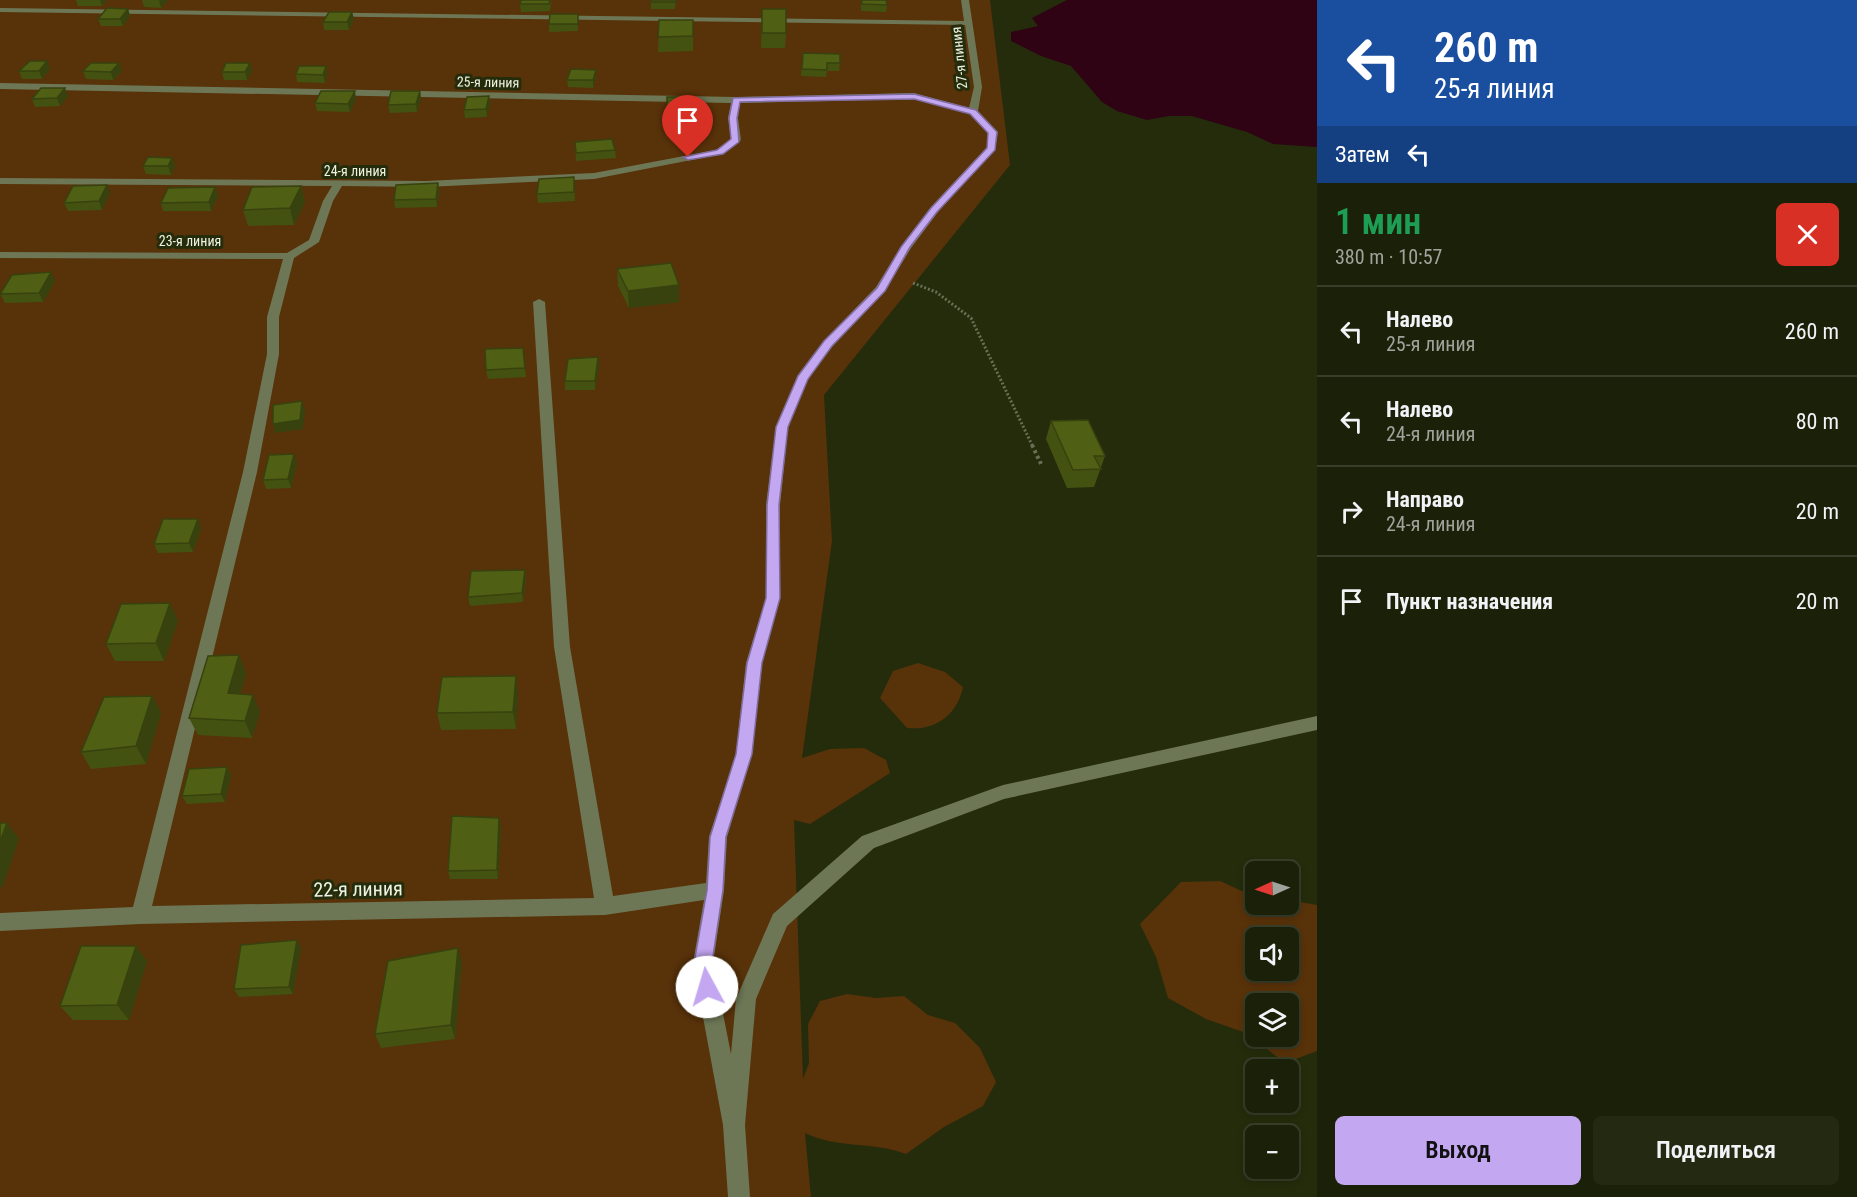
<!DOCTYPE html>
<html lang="ru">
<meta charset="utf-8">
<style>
body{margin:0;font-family:"Roboto Condensed",sans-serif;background:#242912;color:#f1f3f6;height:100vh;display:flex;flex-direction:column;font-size:22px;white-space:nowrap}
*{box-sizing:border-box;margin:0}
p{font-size:20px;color:#a0a39c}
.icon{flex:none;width:33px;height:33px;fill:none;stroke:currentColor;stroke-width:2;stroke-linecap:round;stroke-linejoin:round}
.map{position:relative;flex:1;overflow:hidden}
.panel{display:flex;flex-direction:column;background:#1b2109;width:540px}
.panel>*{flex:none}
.hud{background:#1a4fa0;color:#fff;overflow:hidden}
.needle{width:39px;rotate:267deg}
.fabs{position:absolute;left:1245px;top:861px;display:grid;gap:12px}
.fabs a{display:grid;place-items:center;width:54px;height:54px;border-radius:9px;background:#1b2109;box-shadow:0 3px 9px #0003,0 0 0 2px #393e2a;font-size:30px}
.pin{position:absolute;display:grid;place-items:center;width:51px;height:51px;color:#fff;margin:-62px -26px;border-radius:50% 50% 50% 0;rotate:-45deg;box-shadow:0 0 6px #0007}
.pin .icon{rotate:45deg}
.me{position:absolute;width:66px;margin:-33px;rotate:354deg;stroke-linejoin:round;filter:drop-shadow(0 0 4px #0008)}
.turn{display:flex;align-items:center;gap:21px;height:126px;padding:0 18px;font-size:27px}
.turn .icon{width:78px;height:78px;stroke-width:2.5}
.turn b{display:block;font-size:42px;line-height:51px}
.then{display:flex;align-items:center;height:57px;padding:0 18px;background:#0003;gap:12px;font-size:22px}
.round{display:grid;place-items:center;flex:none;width:63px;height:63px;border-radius:9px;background:#242912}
.headline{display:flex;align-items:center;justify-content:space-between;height:102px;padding:0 18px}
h1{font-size:36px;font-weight:600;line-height:45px;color:#1e9e55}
.button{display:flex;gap:12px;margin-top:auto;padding:12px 18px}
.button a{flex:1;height:69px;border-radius:9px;background:#c4a7f1;color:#111;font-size:24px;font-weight:600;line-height:69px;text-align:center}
.button a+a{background:#242912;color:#f1f3f6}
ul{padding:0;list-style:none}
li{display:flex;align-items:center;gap:18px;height:90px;padding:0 18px;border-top:2px solid #393e2a}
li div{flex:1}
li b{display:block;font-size:22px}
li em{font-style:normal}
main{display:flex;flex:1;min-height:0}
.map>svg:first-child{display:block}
.green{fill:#583209;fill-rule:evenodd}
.water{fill:#2f0214}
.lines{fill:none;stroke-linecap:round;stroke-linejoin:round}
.path-far1{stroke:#686f54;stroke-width:3;stroke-dasharray:2 2;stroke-linecap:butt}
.path{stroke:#686f54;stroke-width:4;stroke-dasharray:3 3;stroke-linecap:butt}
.minor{fill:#6d7755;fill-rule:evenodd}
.wall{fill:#445211}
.shaded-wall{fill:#37420e}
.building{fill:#4f5f14;stroke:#37420e;stroke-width:1.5}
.route{fill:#c4a7f1;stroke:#7f6d9d;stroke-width:1.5}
.labels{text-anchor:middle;stroke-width:6;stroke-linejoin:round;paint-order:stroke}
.far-street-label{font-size:14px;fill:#edf3e0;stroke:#242c0c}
.near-street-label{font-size:20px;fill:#edf3e0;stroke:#242c0c}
</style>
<main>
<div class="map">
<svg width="1317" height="1197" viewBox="0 0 1317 1197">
<rect width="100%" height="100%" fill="#242c0c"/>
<path class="green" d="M0,0h990l20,165 -186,230 8,146 -30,217 28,-9 34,-1 22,12 4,13 -80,51 -16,-4 9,259 6,-16 -1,-39 12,-23 27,-7 29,4 28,-2 24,19 27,8 25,25 16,34 -13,24 -39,21 -38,27c-35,-13 -68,-5 -101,-21l6,64h-811z
M918,663l27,9 18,15c-6,28 -27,44 -56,41l-27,-30 13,-27z
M1220,881l35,16 1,7h32l1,-4 28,5v146l-32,12 -39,-30 -40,-14 -38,-21 -12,-41 -16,-33 41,-42zM1256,938h32v32h-32zM1256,1004h32v32h-32z"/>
<path class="water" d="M1067,0h250v147l-44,-3 -26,-12 -55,-16h-23l-22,4 -30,-9 -15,-9 -31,-36 -30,-10 -30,-15v-9l27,-6 -6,-8z"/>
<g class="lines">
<path class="path-far1" d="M913,283l23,9 35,26 62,129"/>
<path class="path" d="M1032,445l10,21"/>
<path class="minor" d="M961,0h8l13,87 -4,24 20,21 -3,18 -57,62 -27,36 -26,43 -53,56 -24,32 -20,48 -8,78v93l-18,65 -10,91 -25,83 -3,53 -11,73 18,91 5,-55 37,-85 89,-78 141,-51 314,-69v14l-313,69 -130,49 -87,78 -31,73 -11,126 5,72h-22l-5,-72 -30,-162 11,-63 -99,15 -465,9 -140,7v-18l133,-6 110,-435 24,-118v-37l16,-58 -283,-1v-6l287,1 22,-13 14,-39 9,-15 -332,-2v-6l426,3 168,-8 122,-23 15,-11 -3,-21 3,-15 -731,-14v-6l736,14 178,-4 55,15 5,-21 -9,-62 -965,-13v-4l964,13zM914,99l56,15 18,19 -1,14 -57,61 -29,39 -25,40 -52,54 -26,34 -22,52 -10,78v93l-20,65 -10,91 -27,83 -3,46 -93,13 -43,-249 -25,-345 -6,-3 -6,3 21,345 40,251 -442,8 105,-434 22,-118v-37l15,-59 25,-16 14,-41 9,-15 84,1 168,-8 128,-25 19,-14 -3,-22 2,-15z"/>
</g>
<path class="wall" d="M76,0h31l-5,6h-24z
M142,0h26l-7,8 -17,-1z
M551,0l-1,11 -29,1 -1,-8z
M651,0h25l-1,9h-24z
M861,0h25l1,5 -1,7 -25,-1z
M128,9l2,7 -7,10h-22l-3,-7z
M762,9l24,24 -1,15h-24z
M352,12l2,7 -5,11h-25l-1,-8z
M659,20h34v31l-35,1z
M578,21v10l-29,1v-8z
M803,53l37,10 -1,8h-12l-1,6 -25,-1z
M47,61l3,8 -8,10h-20l-3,-8z
M119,63l3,8 -9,9 -27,-1 -3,-8z
M250,63l2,8 -5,9h-23l-2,-8z
M326,66l1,8 -2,9 -28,-1 -1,-8z
M596,70v7l-3,11 -25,-1 -1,-7z
M420,91l1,8 -4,13 -27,1 -2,-8z
M68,96l-8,10 -25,1 -3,-8z
M489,96l1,8 -3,13 -22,1 -1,-8z
M667,97h27l-1,20h-26z
M356,99l-6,13 -33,-1 -2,-8z
M575,142l40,8 1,8 -40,3z
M172,158l3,8 -4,9 -25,-1 -3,-8z
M574,177l1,24 -37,2 -1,-9z
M438,183l1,9 -2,15 -42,1 -1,-8z
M301,186l4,16 -11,23 -46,1 -5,-16z
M215,187l3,9 -7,15h-48l-2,-8z
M110,193l-8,17 -34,1 -4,-8z
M617,269l62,16v17l-50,6 -11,-22z
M55,281l-12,21 -38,1 -5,-9z
M599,366l-4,24h-30v-9z
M525,368l1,9 -38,2 -2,-9z
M1051,421l54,35 -11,31 -27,1 -21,-49z
M297,463l-6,25 -25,1 -3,-9z
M201,528l-8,24 -35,1 -4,-9z
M525,570l1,9 -3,23 -53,4 -2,-9z
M170,603l8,18 -14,40h-49l-9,-17z
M246,673l-6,21 20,18 -8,26 -54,-3 -9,-17z
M518,694l-2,35 -75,1 -4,-17z
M152,696l9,17 -15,51 -55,5 -10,-17z
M227,767l4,8 -6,27 -38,2 -5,-8z
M501,826l-3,53h-48l-2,-8z
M301,948l-8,46 -54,3 -5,-8z
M147,961l-18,59h-56l-13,-14z
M462,963l-7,76 -74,9 -6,-14z"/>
<path class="shaded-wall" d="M100,0h7l-5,6z
M159,0h9l-7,8z
M128,9l2,7 -7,10 -3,-7z
M352,12l2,7 -5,11 -2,-8z
M47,61l3,8 -8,10 -3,-8z
M119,63l3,8 -9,9 -2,-8z
M250,63l2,8 -5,9 -2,-8z
M326,66l1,8 -2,9 -2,-8z
M596,70v7l-3,11v-8z
M65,88l3,8 -8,10 -3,-8z
M355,91l1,8 -6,13 -2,-8z
M420,91l1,8 -4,13 -1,-8z
M489,96l1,8 -3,13 -1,-8z
M172,158l3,8 -4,9 -3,-9z
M438,183l1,9 -2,15 -1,-8z
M107,185l3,8 -8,17 -3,-9z
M301,186l4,16 -11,23 -4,-17z
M215,187l3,9 -7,15 -2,-9z
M51,272l4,9 -12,21 -4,-9z
M679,285v17l-50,6 -1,-17z
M598,357l1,9 -4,24v-9z
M302,401l3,9 -2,19 -28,4 -2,-9z
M294,454l3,9 -6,25 -3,-9z
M198,519l3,9 -8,24 -4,-9z
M525,570l1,9 -3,23 -1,-9z
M170,603l8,18 -14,40 -8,-18z
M239,655l7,18 -10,37 -8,-17z
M516,676l2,18 -2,35 -3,-17z
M253,695l7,17 -8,26 -7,-17z
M152,696l9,17 -15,51 -10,-18z
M227,767l4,8 -6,27 -4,-8z
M499,818l2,8 -3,53 -1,-9z
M7,823l12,16 -17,49 -2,-2v-44z
M297,940l4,8 -8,46 -4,-7z
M136,946l11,15 -18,59 -12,-15z
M458,948l4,15 -7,76 -4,-14z"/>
<path class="building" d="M521,0h29l-1,4h-29z
M651,0h25v2h-25z
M862,0h24l1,5 -25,-1z
M107,8l21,1 -8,10h-22z
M762,9h24v24h-24z
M329,12h23l-5,10h-24z
M550,14h28v10h-29z
M659,20h34v16l-35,1z
M803,53l37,1v9h-13v7l-25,-1z
M30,61h17l-8,10h-20z
M91,63h28l-8,9 -28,-1z
M226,63h24l-5,9h-23z
M299,66h27l-3,9 -27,-1z
M571,69l25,1 -3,10h-26z
M41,88h24l-8,10 -25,1z
M321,91h34l-7,13 -33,-1z
M391,91h29l-4,13 -28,1z
M489,96l-3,13 -22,1 3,-13z
M667,97h27l-1,12h-26z
M612,139l3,11 -39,3 -1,-11z
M148,157l24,1 -4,8h-25z
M574,177v15l-37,2 2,-15z
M438,183l-2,16 -42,1 2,-15z
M107,185l-8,16 -35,2 9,-17z
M301,186l-11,22 -47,2 9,-23z
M215,187l-6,15 -48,1 7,-15z
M671,263l8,22 -51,6 -11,-22z
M51,272l-12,21 -39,1 12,-19z
M523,348l2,20 -39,2 -1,-21z
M598,357l-3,24h-30l3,-22z
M302,401l-2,19 -27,4v-19z
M1088,420l17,36h-11l7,13 -28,1 -22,-49z
M294,454l-6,25 -25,1 6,-25z
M163,519h35l-9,24 -35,1z
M525,570l-3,23 -54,4 3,-26z
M170,603l-14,40 -50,1 15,-40z
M239,655l-11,38 25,2 -8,26 -56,-3 19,-62z
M516,676l-3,36 -76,1 5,-36z
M152,696l-16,50 -55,6 23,-55z
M227,767l-6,27 -39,2 7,-27z
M452,816l47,2 -2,52 -49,1z
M0,823h7l-7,19z
M297,940l-8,47 -55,2 7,-44z
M81,946h55l-19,59 -57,1z
M458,948l-7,77 -76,9 13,-73z"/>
<path class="route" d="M914,94l62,16 21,22 -2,18 -58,62 -27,35 -25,44 -53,55 -24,33 -20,48 -9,78 1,93 -18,65 -10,91 -26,83 -3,53 -11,73 4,24 -2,6 -7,2 -6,-2 -7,-30 13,-73 3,-53 26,-83 11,-91 19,-65 1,-93 9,-78 22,-51 26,-35 53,-53 24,-41 30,-39 56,-60 1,-15 -18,-19 -56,-15 -174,3 -3,16 2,24 -16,12 -35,6 -5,-3 34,-7 14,-11 -2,-21 4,-20z"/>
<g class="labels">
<g class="far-street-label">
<text transform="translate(959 58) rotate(-96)" y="5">27-я линия</text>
<text transform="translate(488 82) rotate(1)" y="5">25-я линия</text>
<text x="355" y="176">24-я линия</text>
<text x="190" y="246">23-я линия</text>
</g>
<g class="near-street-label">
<text transform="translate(358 889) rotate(-1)" y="7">22-я линия</text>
</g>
</g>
</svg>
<div class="fabs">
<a><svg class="needle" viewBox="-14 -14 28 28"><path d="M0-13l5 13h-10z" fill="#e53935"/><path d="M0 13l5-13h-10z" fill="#a0a39c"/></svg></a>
<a><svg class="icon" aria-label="sound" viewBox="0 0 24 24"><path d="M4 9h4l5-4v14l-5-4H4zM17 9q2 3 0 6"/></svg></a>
<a><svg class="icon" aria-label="layers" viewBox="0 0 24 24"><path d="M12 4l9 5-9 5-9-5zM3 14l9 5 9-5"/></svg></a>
<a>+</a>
<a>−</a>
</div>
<div class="pin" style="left:688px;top:157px;background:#d93025"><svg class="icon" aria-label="arrive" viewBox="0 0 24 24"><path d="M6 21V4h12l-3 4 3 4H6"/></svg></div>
<svg class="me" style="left:707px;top:987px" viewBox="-20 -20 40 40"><circle r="19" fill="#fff"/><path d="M0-13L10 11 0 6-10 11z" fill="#c4a7f1"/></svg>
</div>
<section class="panel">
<div class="hud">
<div class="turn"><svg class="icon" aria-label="left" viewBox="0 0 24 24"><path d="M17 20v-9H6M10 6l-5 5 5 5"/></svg><div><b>260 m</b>25-я линия</div></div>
<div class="then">Затем<svg class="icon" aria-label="left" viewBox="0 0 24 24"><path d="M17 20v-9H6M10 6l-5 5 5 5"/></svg></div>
</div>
<div class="headline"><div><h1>1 мин</h1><p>380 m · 10:57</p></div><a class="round" style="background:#d93025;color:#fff"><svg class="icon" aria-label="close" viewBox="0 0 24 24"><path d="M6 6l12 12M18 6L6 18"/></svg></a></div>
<ul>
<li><svg class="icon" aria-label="left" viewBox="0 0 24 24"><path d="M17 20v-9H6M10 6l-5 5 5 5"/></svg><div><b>Налево</b><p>25-я линия</p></div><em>260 m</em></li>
<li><svg class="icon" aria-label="left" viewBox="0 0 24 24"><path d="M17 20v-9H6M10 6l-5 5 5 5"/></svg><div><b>Налево</b><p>24-я линия</p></div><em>80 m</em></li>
<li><svg class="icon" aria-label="right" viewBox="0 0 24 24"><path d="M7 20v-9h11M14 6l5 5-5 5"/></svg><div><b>Направо</b><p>24-я линия</p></div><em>20 m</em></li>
<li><svg class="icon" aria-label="arrive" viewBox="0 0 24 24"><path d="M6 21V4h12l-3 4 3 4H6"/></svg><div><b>Пункт назначения</b></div><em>20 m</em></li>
</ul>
<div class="button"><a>Выход</a><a>Поделиться</a></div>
</section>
</main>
